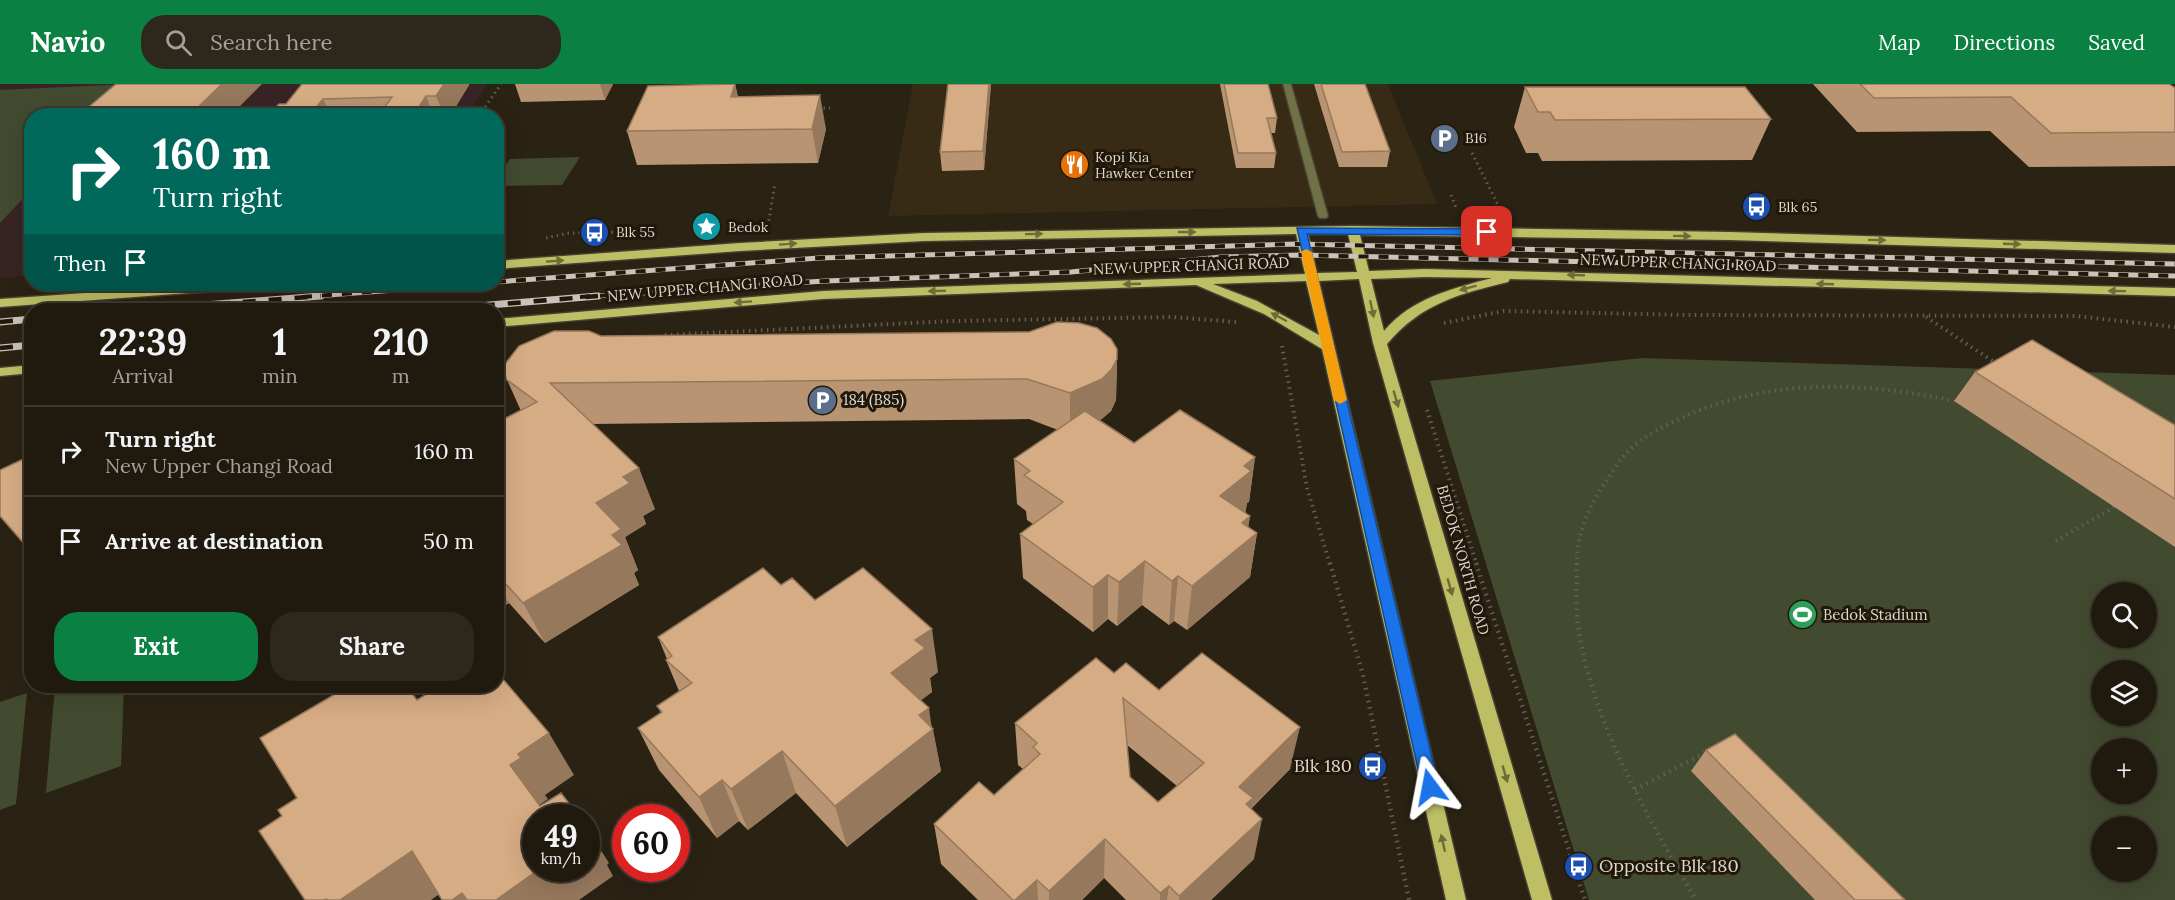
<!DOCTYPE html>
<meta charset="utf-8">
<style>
body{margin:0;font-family:Lora,serif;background:#2d271c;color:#f1f3f6;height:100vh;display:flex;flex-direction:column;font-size:22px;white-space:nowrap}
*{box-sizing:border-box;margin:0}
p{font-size:20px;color:#a2a19e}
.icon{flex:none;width:33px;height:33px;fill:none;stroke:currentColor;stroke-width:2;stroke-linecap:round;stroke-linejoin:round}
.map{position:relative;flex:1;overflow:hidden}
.side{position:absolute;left:24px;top:219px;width:480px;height:390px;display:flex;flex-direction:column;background:#201a0e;border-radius:24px;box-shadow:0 6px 24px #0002,0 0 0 2px #3d382e}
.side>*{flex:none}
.banner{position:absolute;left:24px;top:24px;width:480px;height:183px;border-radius:24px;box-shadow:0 6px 24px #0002,0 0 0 2px #3d382e;background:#00695c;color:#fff;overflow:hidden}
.controls{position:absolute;left:2091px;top:498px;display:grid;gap:12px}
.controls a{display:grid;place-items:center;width:66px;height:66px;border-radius:50%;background:#201a0e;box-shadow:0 6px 24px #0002,0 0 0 2px #3d382e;font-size:30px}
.speed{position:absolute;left:522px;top:720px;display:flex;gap:12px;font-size:30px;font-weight:700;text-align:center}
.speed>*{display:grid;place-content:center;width:78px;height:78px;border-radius:50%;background:#201a0e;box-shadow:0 6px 24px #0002,0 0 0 2px #3d382e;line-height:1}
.speed small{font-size:15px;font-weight:400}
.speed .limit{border:9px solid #d22;background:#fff;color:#111}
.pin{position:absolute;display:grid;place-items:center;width:51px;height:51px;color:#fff;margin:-26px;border-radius:12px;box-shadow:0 3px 9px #0006}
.me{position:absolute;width:66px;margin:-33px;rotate:347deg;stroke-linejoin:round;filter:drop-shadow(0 0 4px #0008)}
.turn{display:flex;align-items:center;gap:21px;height:126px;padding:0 30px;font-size:27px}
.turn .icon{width:78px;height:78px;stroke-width:2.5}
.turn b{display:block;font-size:42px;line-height:51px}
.then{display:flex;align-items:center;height:57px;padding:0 30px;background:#0003;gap:12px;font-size:22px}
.eta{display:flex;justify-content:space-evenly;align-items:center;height:102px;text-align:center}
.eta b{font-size:36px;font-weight:700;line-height:42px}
.cta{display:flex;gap:12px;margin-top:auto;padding:12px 30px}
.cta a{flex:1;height:69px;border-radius:24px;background:#0b8043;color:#fff;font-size:24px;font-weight:700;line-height:69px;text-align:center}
.cta a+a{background:#2d271c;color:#f1f3f6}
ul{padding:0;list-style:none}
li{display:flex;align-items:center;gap:18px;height:90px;padding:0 30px;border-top:2px solid #3d382e}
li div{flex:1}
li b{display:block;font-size:22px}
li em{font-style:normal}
header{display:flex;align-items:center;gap:36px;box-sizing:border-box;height:84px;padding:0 30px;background:#0b8043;color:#fff}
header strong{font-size:28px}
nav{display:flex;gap:33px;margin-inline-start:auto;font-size:21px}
.search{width:420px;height:54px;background:#2d271c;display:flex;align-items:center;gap:15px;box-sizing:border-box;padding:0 21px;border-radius:24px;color:#a2a19e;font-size:22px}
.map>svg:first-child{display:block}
.built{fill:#372b16}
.education{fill:#382425}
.green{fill:#424b30;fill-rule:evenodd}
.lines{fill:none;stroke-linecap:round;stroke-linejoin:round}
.service-casing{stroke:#473f31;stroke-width:3}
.pedestrian-casing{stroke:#473f31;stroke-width:3}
.primary-casing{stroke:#473f31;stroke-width:3}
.path-far2{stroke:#655e51;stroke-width:3;stroke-dasharray:1.5 4;stroke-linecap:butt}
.path-far1{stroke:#655e51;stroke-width:4;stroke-dasharray:1.5 4.5;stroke-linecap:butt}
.path{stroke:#655e51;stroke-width:4.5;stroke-dasharray:1.5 5;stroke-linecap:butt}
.service{fill:#707147;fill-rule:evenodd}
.pedestrian{fill:#707147;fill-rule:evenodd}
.primary{fill:#bebf65;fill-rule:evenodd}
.rail-far1-casing{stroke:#cac3ba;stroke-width:5}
.rail-casing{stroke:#cac3ba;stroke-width:7}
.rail-far1{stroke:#21180a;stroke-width:4;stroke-dasharray:10;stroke-linecap:butt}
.rail{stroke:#21180a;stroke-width:4.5;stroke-dasharray:13;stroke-linecap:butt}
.wall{fill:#b89472;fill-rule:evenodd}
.shaded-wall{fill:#96785c}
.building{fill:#d6ac84;stroke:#96785c;stroke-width:1.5;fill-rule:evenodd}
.oneway{fill:#706c38}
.route{fill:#1a73e8;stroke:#114b97;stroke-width:1.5}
.slow{fill:#f59e0b}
.labels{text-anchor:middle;stroke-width:6;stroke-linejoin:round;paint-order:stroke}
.far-poi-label{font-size:14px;fill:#ded8cf;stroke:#21180a;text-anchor:start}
.street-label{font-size:15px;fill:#ded8cf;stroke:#21180a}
.poi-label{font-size:15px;fill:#ded8cf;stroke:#21180a;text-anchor:start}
.near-poi-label{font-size:18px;fill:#ded8cf;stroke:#21180a;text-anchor:end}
</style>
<header>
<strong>Navio</strong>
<div class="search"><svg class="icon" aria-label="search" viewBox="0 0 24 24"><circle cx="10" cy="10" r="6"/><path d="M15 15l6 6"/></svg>Search here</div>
<nav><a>Map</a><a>Directions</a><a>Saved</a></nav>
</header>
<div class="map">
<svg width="2175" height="816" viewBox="0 0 2175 816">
<rect width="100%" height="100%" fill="#2a2213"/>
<path class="built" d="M913,0h475l49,120 -549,12z"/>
<path class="education" d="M0,0h488l-21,31 -435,1 -1,160 -31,2z"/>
<path class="green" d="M131,0l-30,31 -69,1 -1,74 -31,33v-133z
M580,73l-18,28 -65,1v-8l13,-19z
M1642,274l533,17v525h-586l-159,-519zM2102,508h44v46h-44zM2102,586h44v46h-44zM2102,664h44v46h-44zM2102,742h44v46h-44z
M55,602h69l-3,80 -75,27z
M27,609l-11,111 -16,6v-108z"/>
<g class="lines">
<defs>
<path id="service" d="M114,200h10l-10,12h-8l-1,-2z"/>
<path id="pedestrian" d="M1283,0h8l37,132 -2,2h-6l-2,-2z"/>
<path id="primary" d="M1353,142l376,6 446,13v8l-446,-13 -369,-5 9,36 56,-2 750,19v8l-665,-17 -2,3c-49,12 -86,21 -121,62l165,556h-20l-159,-557 -14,-64 -40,2 147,619h-20l-124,-551 -58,-35 -68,-29 -373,14 -327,28v-8l327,-28 482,-17 -9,-40 -372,7 -184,10 -244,18v-8l244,-18 184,-10zM1308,150h40l9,38 -40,1zM1425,193l67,1c-41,11 -80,20 -108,53l-13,-52zM1306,197l13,54 -62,-34 -44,-17z
M212,200h50l-6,4 -256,19v-8z
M32,281v8l-32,3v-8z"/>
</defs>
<use href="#service" class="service-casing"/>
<use href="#pedestrian" class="pedestrian-casing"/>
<use href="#primary" class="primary-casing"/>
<path class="path-far2" d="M818,24h12
M479,32l22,-32
M1472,69l25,50 8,9
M1451,111l6,15
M768,142l7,-43
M595,148l1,-14
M546,154l23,-5 53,-1"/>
<path class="path-far1" d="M1926,233l71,47
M1444,239l60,-12 184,4 388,1 99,11
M665,251l288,-14 219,-4 64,5
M1282,262l25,142 23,77
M1427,326l50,155
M2056,457l58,-34
M1577,481c-1,-32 14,-64 32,-88 6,-9 12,-19 19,-26 17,-16 41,-27 62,-37 86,-36 175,-32 264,-13"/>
<path class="path" d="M1330,479l33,112 46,225
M1476,479l109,337
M1577,479c0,17 -1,34 0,51 8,96 71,204 119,286
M1635,706l71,-38"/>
<use href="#service" class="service"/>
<use href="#pedestrian" class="pedestrian"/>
<use href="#primary" class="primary"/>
<defs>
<path id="rail-far1" d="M496,198l323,-24 477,-14 879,20
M302,213l173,-13
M580,213l245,-16 246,-9 150,-15 80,-2 874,21"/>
<path id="rail" d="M139,226l182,-14
M430,226l168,-14
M0,238l32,-3
M0,264l32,-3"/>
</defs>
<use href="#rail-far1" class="rail-far1-casing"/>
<use href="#rail" class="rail-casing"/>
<use href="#rail-far1" class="rail-far1"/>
<use href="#rail" class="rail"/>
</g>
<path class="wall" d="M302,0l167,1 -19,31h-182l18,-12z
M515,0h98l-8,16 -84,2z
M735,0l3,13 88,32 -8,34 -181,2 -10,-34z
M991,0l-7,86 -42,1 -2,-19z
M1220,0h48l9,34 -2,15h-4l5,20 -2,15h-38z
M1314,0h51l25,67 -3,16h-48z
M1813,0h356l6,4v78l-146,1 -39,-36 -133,1z
M1525,3l246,32 -19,41 -210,1 -4,-8h-12l-12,-26z
M601,252l516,23 -1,41 -5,11 -12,10 35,22 121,14 -6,45 -2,1 -2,10 5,3 -2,11 9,6 -7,44 -63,53 -13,-9 -5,4 -27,-20 -25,21 -9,-7 -15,13 -70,-54 -3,-44 13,-10 -6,-4 -1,-9 -9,-7 -3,-45 44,-29 -29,-11 -436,5 62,85 -12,7 3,8 -21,13 13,33 -4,3 5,12 -94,58 -36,-40 -13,7v-187l25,-12 -17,-38z
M1975,288l200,53v122l-221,-146z
M781,501l34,15 123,72 -8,6 2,14 -11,8 11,27 9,44 -94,76 -51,-54 -48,37 -9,-9 -22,17 -58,-68 -21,-42 23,-15 -4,-7 22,-15 -13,-31 1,-1 -9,-22z
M1114,589l45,17 131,79 -39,40 3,50 -43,41h-85l-22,-22 -22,22h-104l-37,-36 -7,-40 60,-29 29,-26 -5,-4 -3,-42zM1127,661l50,41 -19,16 -28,-25z
M1706,666l199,150h-90l-124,-129z"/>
<path class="shaded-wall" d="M222,0h40l-32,32h-41z
M444,0h25v1l-19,31h-6l-8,-20z
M600,0h13l-8,16z
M735,0l8,34 -4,12 -8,-33z
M989,0h2l-7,86 -1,-19z
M820,11l6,34 -8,34 -6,-34z
M426,12l8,20h-21z
M323,15l9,17h-23z
M1117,275l-1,41 -5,11 -9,8 -32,15v-41z
M1255,373l-6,45 -2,1 -2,13 -25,-20 24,-30z
M639,384l16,41 -12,7 3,8 -21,13 13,33 -4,3 5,12 -94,58 -22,-40 73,-100 27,-26z
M1250,432l-4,26 11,-9 -7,44 -63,53 5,-44 50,-63z
M1145,477l-3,44 -25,21 2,-44z
M1108,491v44l-15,13v-45z
M1178,492l-4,45 -5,4 3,-44z
M496,496l13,23 -13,7z
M932,545l6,43 -8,6 2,14 -32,24 -9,-43 24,-33z
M929,624l3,22 1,-1 8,42 -94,76 -12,-41 84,-91z
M1300,643l-10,42 -40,40 12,10 -8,40 -43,41h-32v-4l60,-109z
M549,649l25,42 -29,20 3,4 -10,7 -28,-41 8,-11z
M782,667l14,42 -48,37 -17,-41z
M722,696l17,41 -22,17 -18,-41z
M586,743l23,36 -2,2 6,11 -34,24h-83l45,-32h45z
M1105,755l-1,39 -22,22h-33v-9z
M412,767l33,39 -14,10h-91z
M1037,796l1,20h-23z
M1169,802l-2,14h-7v-7z
M462,809l6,7h-16z"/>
<path class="building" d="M116,0h106l-33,32h-111z
M302,0h142l-8,12h-10l-13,20h-35l14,-19 -69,2 -14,17h-41l11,-12h7z
M735,0l-4,13 89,-2 -8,34 -185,2 21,-45z
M948,0h41l-6,67 -43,1z
M1224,0h44l9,34h-10l9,35h-38z
M1321,0h44l25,67 -48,1z
M1860,0h309l6,4v44l-124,1 -40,-36 -137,1z
M1525,3h220l26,32 -216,1 -5,-8h-12z
M1057,238l22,1 18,5 14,11 6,10v10l-6,11 -9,9 -32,14 -43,-14 -477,4 89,85 -16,9 7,6 -34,20 25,26 -9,6 10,10 -99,58 -27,-30v-150l41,-21 -30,-22 -3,-7 1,-9 14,-18 35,-15h35l12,5 428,-4z
M2032,256l143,85v74l-200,-127z
M1180,326l75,47 -11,9 7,5 -31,25 30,20 -8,7 15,10 -65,53 -14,-10 -6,5 -27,-20 -26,21 -11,-7 -15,12 -73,-53 43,-32 -39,-27 6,-4 -16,-12 71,-48 49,32z
M32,371v98l-32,-37v-46z
M763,484l18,17 11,-7 23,22 48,-32 69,61 -17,11 10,8 -34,25 38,35 -10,7 14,14 -98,77 -53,-55 -51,38 -9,-9 -23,17 -61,-69 24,-16 -5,-6 35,-23 -26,-23 6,-4 -14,-19z
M1202,569l98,74 -61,60 14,11 -7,6 16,15 -83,77 -10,-10 -9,7 -55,-54 -56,52 -12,-11 -22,20h-2l-79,-76 45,-42 15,13 46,-41 -7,-7 4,-4 -22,-20 81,-65 18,15 12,-10 33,27zM1123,614l81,65 -46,39 -28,-25z
M496,587l53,62 -31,21 3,4 -11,7 30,41 21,-13 19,25h-44v50h5l-45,32h-29l-5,-7 -10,7h-10l-30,-49 -72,49h-12l-1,-1 -3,1h-19l-46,-69 23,-15 -4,-6 19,-12 -37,-60 89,-52h57l11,14 23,-14h56z
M1735,650l170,166h-50l-149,-150z"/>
<defs><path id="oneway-solid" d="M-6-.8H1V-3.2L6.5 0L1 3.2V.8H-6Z" transform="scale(1.5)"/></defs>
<g class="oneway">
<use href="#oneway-solid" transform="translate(1187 148)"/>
<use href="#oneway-solid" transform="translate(1034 150) rotate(-1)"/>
<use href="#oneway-solid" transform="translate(1682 152) rotate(1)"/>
<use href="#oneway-solid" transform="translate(1877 156) rotate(1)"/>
<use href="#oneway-solid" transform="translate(788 160) rotate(-4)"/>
<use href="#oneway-solid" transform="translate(2012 160) rotate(2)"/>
<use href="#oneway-solid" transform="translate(555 177) rotate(-4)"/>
<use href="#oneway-solid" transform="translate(1576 191) rotate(-178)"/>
<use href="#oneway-solid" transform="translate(1132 200) rotate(178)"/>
<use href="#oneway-solid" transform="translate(1825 200) rotate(-178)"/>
<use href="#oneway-solid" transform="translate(1468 204) rotate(165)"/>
<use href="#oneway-solid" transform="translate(937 207) rotate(178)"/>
<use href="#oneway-solid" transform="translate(2117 207) rotate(-179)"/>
<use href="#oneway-solid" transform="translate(743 218) rotate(176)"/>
<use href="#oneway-solid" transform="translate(1372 225) rotate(78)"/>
<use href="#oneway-solid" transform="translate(1279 233) rotate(-152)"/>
<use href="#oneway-solid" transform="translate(1396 315) rotate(74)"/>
<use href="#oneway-solid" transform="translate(1450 503) rotate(74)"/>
<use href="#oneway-solid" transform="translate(1505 690) rotate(74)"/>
<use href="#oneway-solid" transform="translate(1443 759) rotate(-103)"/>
</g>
<path class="route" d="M1297,144l190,1 5,3 -5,3 -180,-1 132,553 -3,5 -6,2 -6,-2 -2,-5z"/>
<path class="slow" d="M1306,165l6,3 35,148 -7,4 -6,-4 -33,-148z"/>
<defs>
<symbol id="parking-disc" viewBox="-11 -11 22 22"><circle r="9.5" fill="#5c6f8a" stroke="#21180a"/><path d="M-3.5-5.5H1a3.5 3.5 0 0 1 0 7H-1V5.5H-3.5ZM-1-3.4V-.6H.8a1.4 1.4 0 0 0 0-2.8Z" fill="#fff"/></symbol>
<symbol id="restaurant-disc" viewBox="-11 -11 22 22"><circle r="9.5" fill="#e8710a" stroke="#21180a"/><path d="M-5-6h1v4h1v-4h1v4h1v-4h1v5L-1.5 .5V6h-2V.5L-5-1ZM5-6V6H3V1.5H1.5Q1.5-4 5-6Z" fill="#fff"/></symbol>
<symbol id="bus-disc" viewBox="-11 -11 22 22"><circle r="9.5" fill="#1a4fb4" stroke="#21180a"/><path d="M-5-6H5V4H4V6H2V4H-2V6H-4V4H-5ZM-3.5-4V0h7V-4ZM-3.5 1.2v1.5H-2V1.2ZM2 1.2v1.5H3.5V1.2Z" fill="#fff"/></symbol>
<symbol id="sight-disc" viewBox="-11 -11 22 22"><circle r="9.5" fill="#0f9aa8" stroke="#21180a"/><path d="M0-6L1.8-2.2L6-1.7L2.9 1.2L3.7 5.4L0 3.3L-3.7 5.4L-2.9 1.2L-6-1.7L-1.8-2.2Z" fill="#fff"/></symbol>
<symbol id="stadium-disc" viewBox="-11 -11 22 22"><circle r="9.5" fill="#2e9e5b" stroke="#21180a"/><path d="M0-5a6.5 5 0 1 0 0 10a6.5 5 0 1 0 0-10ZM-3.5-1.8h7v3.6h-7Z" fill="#fff"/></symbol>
</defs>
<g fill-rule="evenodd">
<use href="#parking-disc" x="1428" y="38" width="33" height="33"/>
<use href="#restaurant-disc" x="1058" y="64" width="33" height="33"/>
<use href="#bus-disc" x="1740" y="106" width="33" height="33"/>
<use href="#sight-disc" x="690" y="126" width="33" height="33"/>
<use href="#bus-disc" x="578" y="132" width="33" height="33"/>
<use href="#parking-disc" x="806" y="300" width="33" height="33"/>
<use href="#stadium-disc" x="1786" y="514" width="33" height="33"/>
<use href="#bus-disc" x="1356" y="666" width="33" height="33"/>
<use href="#bus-disc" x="1562" y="766" width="33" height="33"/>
</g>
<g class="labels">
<g class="far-poi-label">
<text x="1465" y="59">B16</text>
<text x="1095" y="78">Kopi Kia<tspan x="1095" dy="16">Hawker Center</tspan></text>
<text x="1778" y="128">Blk 65</text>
<text x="728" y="148">Bedok</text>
<text x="616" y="153">Blk 55</text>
</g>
<g class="street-label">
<text transform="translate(1678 179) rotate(2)" y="5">NEW UPPER CHANGI ROAD</text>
<text transform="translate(1191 182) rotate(-2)" y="5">NEW UPPER CHANGI ROAD</text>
<text transform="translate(705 204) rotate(-5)" y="5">NEW UPPER CHANGI ROAD</text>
<text transform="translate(1463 476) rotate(74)" y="5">BEDOK NORTH ROAD</text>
</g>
<g class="poi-label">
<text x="843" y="321">184 (B85)</text>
<text x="1823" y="536">Bedok Stadium</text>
</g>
<g class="near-poi-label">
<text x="1352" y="688">Blk 180</text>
<text x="1599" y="788" text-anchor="start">Opposite Blk 180</text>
</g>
</g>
</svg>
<div class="controls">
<a><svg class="icon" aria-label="search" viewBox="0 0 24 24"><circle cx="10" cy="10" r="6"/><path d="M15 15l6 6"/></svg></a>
<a><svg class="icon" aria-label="layers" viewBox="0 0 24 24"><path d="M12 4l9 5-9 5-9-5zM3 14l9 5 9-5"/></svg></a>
<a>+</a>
<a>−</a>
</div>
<div class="speed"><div>49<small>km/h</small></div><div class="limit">60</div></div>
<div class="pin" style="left:1487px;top:148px;background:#d93025"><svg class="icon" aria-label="arrive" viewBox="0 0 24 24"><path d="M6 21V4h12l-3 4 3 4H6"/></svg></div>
<svg class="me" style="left:1430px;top:703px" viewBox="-20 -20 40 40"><path d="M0-17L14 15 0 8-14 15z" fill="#1a73e8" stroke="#fff" stroke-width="4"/></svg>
<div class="banner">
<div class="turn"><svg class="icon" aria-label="right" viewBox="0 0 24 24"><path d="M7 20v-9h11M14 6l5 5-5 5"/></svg><div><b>160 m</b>Turn right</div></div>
<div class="then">Then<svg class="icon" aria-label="arrive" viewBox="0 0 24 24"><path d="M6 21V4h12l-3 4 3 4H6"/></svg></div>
</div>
<section class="side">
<div class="eta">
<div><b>22:39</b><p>Arrival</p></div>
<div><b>1</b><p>min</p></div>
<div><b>210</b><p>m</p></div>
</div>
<ul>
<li><svg class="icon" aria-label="right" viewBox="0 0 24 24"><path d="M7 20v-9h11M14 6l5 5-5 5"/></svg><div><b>Turn right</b><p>New Upper Changi Road</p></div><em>160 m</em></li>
<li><svg class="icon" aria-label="arrive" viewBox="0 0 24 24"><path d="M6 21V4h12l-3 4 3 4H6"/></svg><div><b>Arrive at destination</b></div><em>50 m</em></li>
</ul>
<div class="cta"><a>Exit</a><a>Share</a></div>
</section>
</div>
